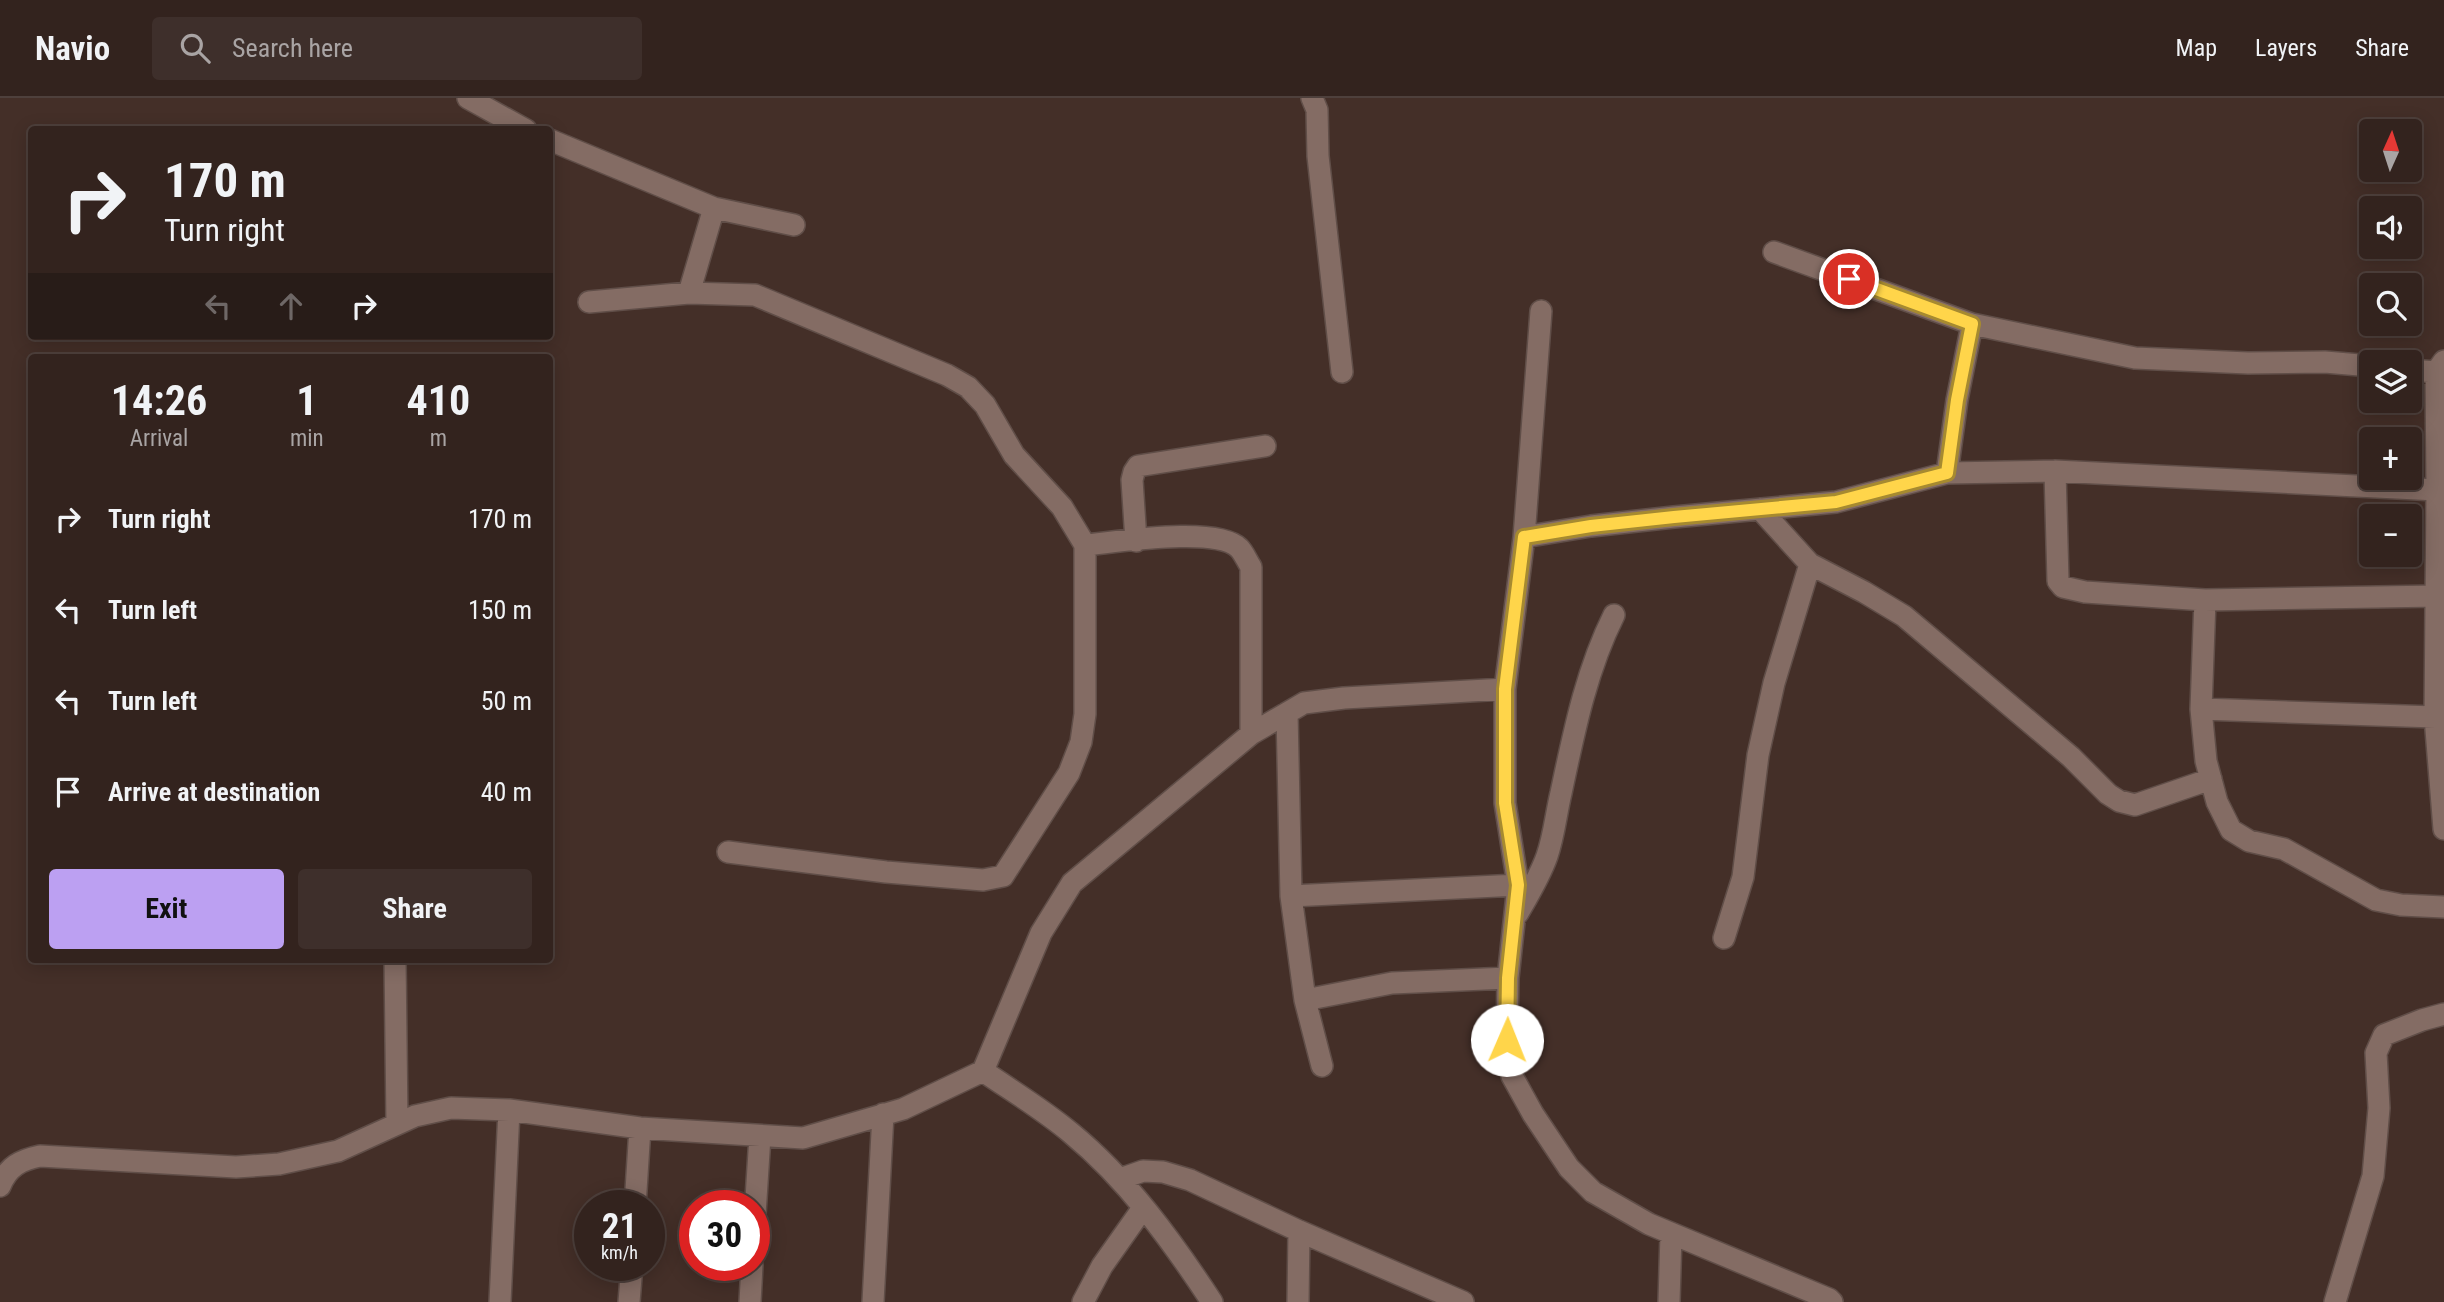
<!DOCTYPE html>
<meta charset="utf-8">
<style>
body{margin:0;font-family:"Roboto Condensed",sans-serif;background:#3e2f2b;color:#f1f3f6;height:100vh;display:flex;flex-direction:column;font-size:26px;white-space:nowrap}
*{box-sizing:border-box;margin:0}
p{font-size:23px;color:#a9a4a4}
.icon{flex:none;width:38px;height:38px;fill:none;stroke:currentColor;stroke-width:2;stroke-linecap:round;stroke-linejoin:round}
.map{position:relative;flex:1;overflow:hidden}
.drawer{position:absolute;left:28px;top:256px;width:525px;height:609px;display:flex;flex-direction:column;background:#33231e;border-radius:7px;box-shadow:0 4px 18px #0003,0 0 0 2px #4e403c}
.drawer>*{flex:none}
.hud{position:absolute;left:28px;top:28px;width:525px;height:214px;border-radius:7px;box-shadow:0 4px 18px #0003,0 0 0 2px #4e403c;background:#33231e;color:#f1f3f6;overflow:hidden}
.needle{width:46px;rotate:3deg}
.tools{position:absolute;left:2359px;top:21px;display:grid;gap:14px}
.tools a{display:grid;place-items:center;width:63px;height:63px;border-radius:7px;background:#33231e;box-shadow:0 4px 18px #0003,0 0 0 2px #4e403c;font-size:35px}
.speed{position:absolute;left:574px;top:1092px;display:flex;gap:14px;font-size:35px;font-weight:700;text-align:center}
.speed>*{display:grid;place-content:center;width:91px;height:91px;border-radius:50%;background:#33231e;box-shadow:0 4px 18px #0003,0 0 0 2px #4e403c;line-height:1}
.speed small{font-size:18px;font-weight:400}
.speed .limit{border:10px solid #d22;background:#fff;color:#111}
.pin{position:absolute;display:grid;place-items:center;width:60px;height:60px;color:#fff;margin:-30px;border:4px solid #fff;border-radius:50%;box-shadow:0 2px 7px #0007}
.me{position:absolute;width:77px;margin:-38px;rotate:1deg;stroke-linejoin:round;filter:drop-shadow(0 0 5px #0008)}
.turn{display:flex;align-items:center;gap:24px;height:147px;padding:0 21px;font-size:32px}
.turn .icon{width:91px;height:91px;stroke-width:2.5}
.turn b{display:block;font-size:49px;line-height:60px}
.lanes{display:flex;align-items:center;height:66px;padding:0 21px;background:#0003;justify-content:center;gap:35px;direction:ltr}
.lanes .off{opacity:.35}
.eta{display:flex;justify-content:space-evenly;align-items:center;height:119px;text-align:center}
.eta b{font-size:42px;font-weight:700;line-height:49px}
.action{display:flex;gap:14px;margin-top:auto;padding:14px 21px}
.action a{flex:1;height:80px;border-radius:7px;background:#bca0f2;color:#111;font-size:28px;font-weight:700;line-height:80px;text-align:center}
.action a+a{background:#3e2f2b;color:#f1f3f6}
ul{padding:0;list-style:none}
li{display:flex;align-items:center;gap:21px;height:91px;padding:0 21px}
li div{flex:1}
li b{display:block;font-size:26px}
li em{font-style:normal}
header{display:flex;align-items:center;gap:42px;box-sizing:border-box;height:98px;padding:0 35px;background:#33231e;border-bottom:2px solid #4e403c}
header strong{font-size:33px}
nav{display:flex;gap:38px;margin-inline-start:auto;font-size:24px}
.search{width:490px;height:63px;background:#3e2f2b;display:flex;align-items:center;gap:18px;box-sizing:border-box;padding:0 24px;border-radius:7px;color:#a9a4a4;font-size:26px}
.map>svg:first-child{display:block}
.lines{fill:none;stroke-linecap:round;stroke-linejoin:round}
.minor-casing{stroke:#604e48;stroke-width:24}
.minor{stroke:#846c64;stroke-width:21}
.route-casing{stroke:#a68a30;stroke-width:18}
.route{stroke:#ffd54a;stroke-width:12}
</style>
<header>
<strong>Navio</strong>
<div class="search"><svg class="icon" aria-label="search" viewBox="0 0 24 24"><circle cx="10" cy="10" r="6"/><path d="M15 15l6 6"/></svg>Search here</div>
<nav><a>Map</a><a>Layers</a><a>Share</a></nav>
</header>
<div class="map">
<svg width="2444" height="1204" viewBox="0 0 2444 1204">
<rect width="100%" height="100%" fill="#442f28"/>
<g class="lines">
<defs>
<path id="minor" d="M468,0l58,32
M1312,0l5,12 1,46 24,216
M550,42l164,68 80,17
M1774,154l198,72 163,34 113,5 77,-1 46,4
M689,195l25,-85
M589,204l100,-9 66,2 192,80 21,12 17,18 29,50 48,52 23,38v169l-4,28 -12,31 -66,103 -20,4 -97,-8 -158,-20
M2410,272l26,2
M2055,373l3,110 5,6 22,5 120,8 232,-4
M1947,375l10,-73 15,-76
M2437,392l-2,227 9,112
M1760,411l50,55 54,28 40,24 167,141 37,37 11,7 16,4 76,-26
M1524,439l17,-226
M1136,443l-4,-61 2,-8 4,-6 127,-20
M1085,447c33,-3 131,-19 154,3 5,5 8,13 12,19v167
M2205,502l-4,109 5,52 11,41 14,28 18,11 35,8 92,51 25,5 43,2
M1505,591v114l13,82 -10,93 -1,61 5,37 21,38 36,54 24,24 56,32 180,75 3,3
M2201,611l234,8
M1287,615l4,183 14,104 17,66
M1291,798l227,-11
M1518,815c11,-19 22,-37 29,-57 7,-20 9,-42 14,-63 13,-61 25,-122 53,-178
M1724,840l19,-61 15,-122 16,-72 36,-119
M395,861l2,164
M1305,902l87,-17 116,-5
M983,973c29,20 61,39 88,62 56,46 101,108 141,169
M1120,1081l23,-8 20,1 27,8 109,51 164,71
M0,1088c8,-20 21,-26 40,-30l196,11 43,-3 59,-13 77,-35 36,-8 58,2 131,18 163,10 100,-29 80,-38 58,-138 31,-50 179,-149 53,-31 40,-5 161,-9 19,-152 67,-11 83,-9 162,-15 111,-29 108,-2 382,19 -1,-118 8,-11
M635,1108l5,-78
M754,1132l6,-94
M500,1204l9,-192
M629,1204l3,-37
M750,1204l2,-37
M873,1204l10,-188
M1083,1204l19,-36 41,-58
M1298,1204l1,-71
M1669,1204l2,-68
M2335,1204l38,-126 6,-68 -3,-55 8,-18 38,-15 22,-6"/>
</defs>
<use href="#minor" class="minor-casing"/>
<use href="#minor" class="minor"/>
</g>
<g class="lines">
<defs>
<path id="route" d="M1507,942l1,-62 10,-93 -13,-82v-114l19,-152 67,-11 83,-9 162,-15 111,-29 10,-73 15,-76 -123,-45"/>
</defs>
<use href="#route" class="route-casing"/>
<use href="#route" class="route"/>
</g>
</svg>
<div class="tools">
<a><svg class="needle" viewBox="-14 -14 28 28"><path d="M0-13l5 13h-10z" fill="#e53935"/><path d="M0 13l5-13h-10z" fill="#a9a4a4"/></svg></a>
<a><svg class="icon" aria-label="sound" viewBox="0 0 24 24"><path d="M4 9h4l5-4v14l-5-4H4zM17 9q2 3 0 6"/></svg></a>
<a><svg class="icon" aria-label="search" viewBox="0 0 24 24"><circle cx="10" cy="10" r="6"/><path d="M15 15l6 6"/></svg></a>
<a><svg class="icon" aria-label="layers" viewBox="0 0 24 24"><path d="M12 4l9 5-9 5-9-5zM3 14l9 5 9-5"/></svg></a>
<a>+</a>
<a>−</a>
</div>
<div class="speed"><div>21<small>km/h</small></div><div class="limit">30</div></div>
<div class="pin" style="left:1849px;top:181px;background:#d93025"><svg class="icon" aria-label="arrive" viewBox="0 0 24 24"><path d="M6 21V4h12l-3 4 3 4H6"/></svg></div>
<svg class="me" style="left:1507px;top:942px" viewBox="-20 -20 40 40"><circle r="19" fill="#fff"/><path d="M0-13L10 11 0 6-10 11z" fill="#ffd54a"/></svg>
<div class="hud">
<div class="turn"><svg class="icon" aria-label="right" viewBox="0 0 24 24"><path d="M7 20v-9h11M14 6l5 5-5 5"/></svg><div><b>170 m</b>Turn right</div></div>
<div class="lanes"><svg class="icon off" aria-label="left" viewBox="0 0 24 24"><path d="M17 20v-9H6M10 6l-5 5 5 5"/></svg><svg class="icon off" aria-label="ahead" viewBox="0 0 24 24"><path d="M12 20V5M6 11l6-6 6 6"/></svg><svg class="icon" aria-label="right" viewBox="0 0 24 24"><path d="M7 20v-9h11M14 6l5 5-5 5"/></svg></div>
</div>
<section class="drawer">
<div class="eta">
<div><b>14:26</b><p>Arrival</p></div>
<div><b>1</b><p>min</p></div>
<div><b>410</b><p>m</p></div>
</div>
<ul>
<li><svg class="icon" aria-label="right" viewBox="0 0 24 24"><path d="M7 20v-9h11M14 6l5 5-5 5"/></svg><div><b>Turn right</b></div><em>170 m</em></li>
<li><svg class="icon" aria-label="left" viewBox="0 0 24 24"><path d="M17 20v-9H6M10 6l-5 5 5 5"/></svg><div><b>Turn left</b></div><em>150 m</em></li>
<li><svg class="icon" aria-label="left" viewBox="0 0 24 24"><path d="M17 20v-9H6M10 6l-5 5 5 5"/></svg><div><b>Turn left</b></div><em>50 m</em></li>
<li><svg class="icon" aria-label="arrive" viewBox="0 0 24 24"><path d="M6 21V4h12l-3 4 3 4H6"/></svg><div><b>Arrive at destination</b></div><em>40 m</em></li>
</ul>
<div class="action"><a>Exit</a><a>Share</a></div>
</section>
</div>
